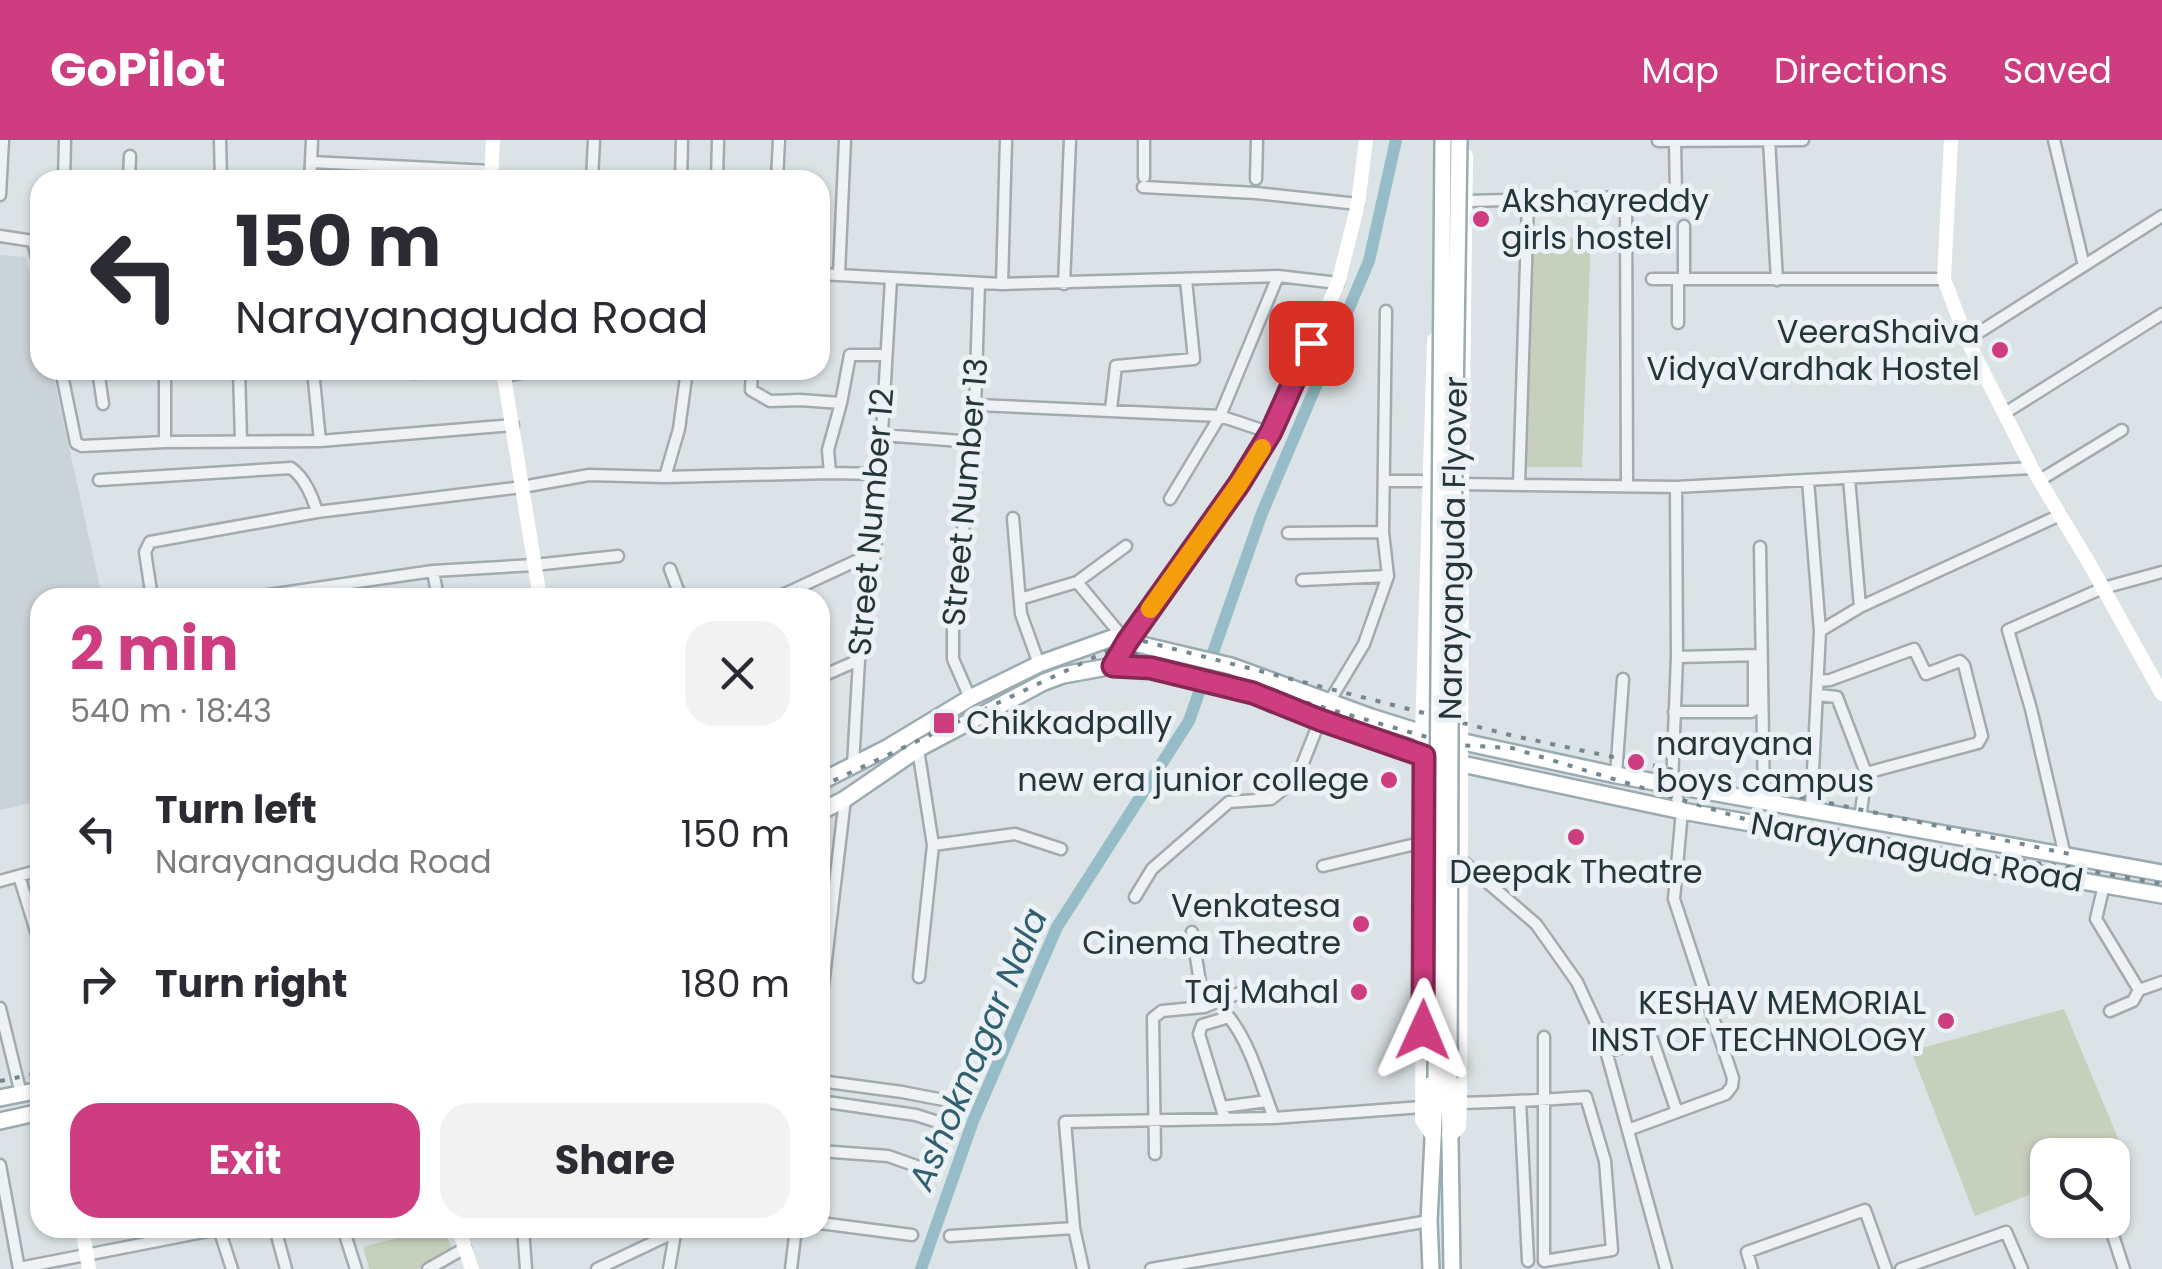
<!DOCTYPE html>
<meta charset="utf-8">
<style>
body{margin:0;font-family:Poppins,sans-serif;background:#f2f2f3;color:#2b2b33;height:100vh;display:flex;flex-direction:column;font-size:38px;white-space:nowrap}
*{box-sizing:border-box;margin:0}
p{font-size:32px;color:#7c7c81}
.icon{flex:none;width:55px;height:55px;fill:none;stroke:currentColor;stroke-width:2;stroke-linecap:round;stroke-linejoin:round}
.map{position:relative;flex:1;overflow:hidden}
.drawer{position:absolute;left:30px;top:448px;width:800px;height:650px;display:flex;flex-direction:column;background:#fff;border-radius:30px;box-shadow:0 2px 8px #0004}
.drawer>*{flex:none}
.banner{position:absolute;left:30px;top:30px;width:800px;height:210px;border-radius:30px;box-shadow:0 2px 8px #0004;background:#fff;color:#2b2b33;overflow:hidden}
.fabs{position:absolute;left:2030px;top:998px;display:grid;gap:20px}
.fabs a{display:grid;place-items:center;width:100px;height:100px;border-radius:20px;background:#fff;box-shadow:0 2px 8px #0004;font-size:50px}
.pin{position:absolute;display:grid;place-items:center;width:85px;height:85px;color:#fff;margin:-42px;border-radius:20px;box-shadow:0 5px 15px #0006}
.me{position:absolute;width:110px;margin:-55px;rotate:1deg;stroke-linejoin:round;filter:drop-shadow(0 0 8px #0008)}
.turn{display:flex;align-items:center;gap:35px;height:210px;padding:0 40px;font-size:45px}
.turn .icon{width:130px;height:130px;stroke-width:2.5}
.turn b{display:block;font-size:70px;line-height:85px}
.round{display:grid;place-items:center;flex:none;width:105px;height:105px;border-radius:30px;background:#f2f2f3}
.head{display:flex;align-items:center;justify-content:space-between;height:170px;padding:0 40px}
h1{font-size:60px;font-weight:700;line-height:75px;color:#ce3d7f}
.action{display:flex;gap:20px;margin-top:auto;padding:20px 40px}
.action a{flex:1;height:115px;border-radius:30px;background:#ce3d7f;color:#fff;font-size:40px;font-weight:700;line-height:115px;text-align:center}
.action a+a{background:#f2f2f3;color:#2b2b33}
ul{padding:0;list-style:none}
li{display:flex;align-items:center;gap:30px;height:150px;padding:0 40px}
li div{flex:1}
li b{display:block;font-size:38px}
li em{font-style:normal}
header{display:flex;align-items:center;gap:60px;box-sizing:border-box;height:140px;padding:0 50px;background:#ce3d7f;color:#fff}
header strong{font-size:48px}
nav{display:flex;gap:55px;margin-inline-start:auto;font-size:35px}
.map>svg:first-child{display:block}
.built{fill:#cad3d8}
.green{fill:#c7d0bd}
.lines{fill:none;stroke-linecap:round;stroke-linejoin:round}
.canal{stroke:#96bdc7;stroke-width:12}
.street-casing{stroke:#a1abb0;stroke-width:15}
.primary-casing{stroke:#9babb2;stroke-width:20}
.street{stroke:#eef2f5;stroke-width:10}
.secondary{stroke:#fff;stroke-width:14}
.primary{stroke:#fff;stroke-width:15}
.rail{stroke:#758790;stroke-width:4;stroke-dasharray:5 10;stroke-linecap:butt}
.primary-bridge-casing{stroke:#9babb2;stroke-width:20;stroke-linecap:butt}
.primary-bridge{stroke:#fff;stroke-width:15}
.route-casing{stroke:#862853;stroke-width:25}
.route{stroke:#ce3d7f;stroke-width:18}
.slow{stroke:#f59e0b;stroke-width:18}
.poi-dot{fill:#ce3d7f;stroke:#ebf1f4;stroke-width:4}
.labels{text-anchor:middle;stroke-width:10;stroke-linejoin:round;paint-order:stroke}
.poi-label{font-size:32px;fill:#25353c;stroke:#ebf1f4;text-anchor:end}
.street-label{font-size:32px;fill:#25353c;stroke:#ebf1f4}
.water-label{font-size:35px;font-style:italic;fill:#306070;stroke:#ebf1f4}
</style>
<header>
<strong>GoPilot</strong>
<nav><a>Map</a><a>Directions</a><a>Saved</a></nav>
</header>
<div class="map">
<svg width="2162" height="1129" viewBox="0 0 2162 1129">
<rect width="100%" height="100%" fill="#dce3e6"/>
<path class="built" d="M0,115l26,2 14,61v52h12l50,227 -62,1v203l-40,9z"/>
<path class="green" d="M1591,97l-9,230h-59l7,-228z
M2064,869l62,148 -13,5 -1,-7h-64l-1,33 -72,28 -64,-165z
M433,1088h10l10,23 -35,18h-49l-6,-22z"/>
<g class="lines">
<path class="canal" d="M921,1129l52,-148 84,-194 132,-206 73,-208 107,-252 27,-121"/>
<defs>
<path id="street" d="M220,0l1,40
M1769,0l8,140
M2054,0l30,126
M1658,1l145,-1
M1675,1l1,55
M311,22l1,-22
M1144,37v-37
M1256,39l1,-39
M64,40l1,-40
M129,40l1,-24
M310,40l1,-18 180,9
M592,40l2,-40
M681,40l1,-40
M717,40l1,-40
M777,40l2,-40
M1143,47l113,6 102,11
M0,55l3,-55
M1467,61l159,-4 1,288
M1684,86v53
M0,96l33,5 7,30
M820,134l182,10 276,-8 60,7
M839,134l6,-134
M1652,139h292
M1002,144l4,-144
M1064,144l6,-144
M1678,183v-43
M1967,200l195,-124
M61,230l15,73 6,3 83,-4 155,-1 193,-16
M98,230l5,34
M165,230v72
M239,230l2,71
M313,230l7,71
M752,230l-1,20 19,11 30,-1 41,3
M414,233l22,-3
M504,236l34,-6
M977,265l243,11 51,17
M1111,269l5,-43 78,-7 -8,-79
M2005,273l157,-99
M882,295l92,7
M830,333l-2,-23 13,-47 9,-48h36
M665,337l14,-48 8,-59
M1849,338l11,129
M99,340l192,-12c13,9 22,29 26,44
M1808,340l12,151 -9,180
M2040,340l82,-50
M1384,341h48
M1459,344l217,3 356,-19
M1519,345l9,-285
M1170,359l50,-83 58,-140
M1013,378l8,96 18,50
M1288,393l95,-1
M1760,407l4,256
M670,429l11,29
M433,431l5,27
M1302,440l86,-4
M1077,442l49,59
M628,456l1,2
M152,458l-7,-46 5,-10 167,-30 205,-25 67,-12 76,2 165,-4 50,1
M247,458l186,-27 101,-6 84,-9
M776,458l99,-46
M1020,459l57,-17 49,-36
M1820,491l40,-24 200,-92
M1677,517l84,-2
M820,537l39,-17
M1818,541l12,-1 84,-31 12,25 34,-13 4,4 18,71 -4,7 -112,30 -6,46
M1818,555l19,2 29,76
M970,558l-17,-39v-48l21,-169 5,-159
M1329,562l35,-58 24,-68 -5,-44 3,-221
M1674,572h77l3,-2v-54
M918,609l15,96 -14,132
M853,625l6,-105 16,-108 16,-273
M1616,635l7,-96
M933,705l82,-11 46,15
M2065,716l-34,-147 -23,-79 95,-42 59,-16
M1460,719l76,65 41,58 25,54 64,233
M1323,726l101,-24
M19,736l21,68
M0,741l40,-11
M2104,745l-8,34 43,71 23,-8
M1135,757l17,-28 77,-67 42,-3 26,-21 23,-58
M1192,792l12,75
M0,868l21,86
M820,871l25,-212
M2110,871l23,-10 6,-11
M1606,912l46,-13 25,73
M820,941l82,11 52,10 -21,64 -11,2 -34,-12 -68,-5
M820,961l96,14 31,10
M1520,961l8,160
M1460,963c42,-1 84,-3 126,-6l19,64 7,89 -68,11v-224
M1222,967l45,-6
M1225,979l-26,-85 3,-9 27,-8c22,28 32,68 45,101
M1628,990l98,-36 6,-8 1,-8 -59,-179 8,-88 -10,-26 5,-128 -1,-170
M1155,1014l-2,-136 9,-7 42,-4 43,-17
M0,1025l19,104
M2108,1080l16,49
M820,1083l92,12
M275,1088l11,41
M343,1088l13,41
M523,1088l3,41
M950,1096l124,-8
M19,1128l200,-39 13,40
M428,1129l37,-21
M597,1129l78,-37
M669,1129l7,-41
M791,1129l5,-41
M1083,1129l-9,-41 -9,-106 209,-4 148,-11
M1151,1129l278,-48
M1752,1129l-5,-17 118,-42 21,59
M1901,1129l105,-37 16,37"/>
<path id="primary" d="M820,642l67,-34 83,-50 69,-34 73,-26 119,28 140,51 51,16 194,42 546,98
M820,672l25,-13 73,-50 126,-67 19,-7 50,-9 38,2 102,25 67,27 104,35 38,9 220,47 480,84
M1449,938l3,191
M0,958l40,-8
M0,981l40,-9
M1431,1129l-2,-48 7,-143"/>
</defs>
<use href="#street" class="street-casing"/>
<use href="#primary" class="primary-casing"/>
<use href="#street" class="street"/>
<path class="secondary" d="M1951,0l-7,139 23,61 65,128 57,95 73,131
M491,40l2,-40
M503,230l37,228
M1113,526l14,-24 112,-157 32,-52 67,-150 20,-79 8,-64
M1433,996l-11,-16 2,-278 -2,-109 12,-393
M1449,996l10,-9 1,-24 2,-619 4,-328
M82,1088l7,41
M458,1088l14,41"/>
<use href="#primary" class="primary"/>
<path class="rail" d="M1143,501l371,95 560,119
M820,647l294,-139 341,97 57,3 249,76 318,45 83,15
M0,941l40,-8"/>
<defs>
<path id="primary-bridge" d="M1436,938l7,-938
M1449,938l1,-346 9,-592"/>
</defs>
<use href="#primary-bridge" class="primary-bridge-casing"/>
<use href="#primary-bridge" class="primary-bridge"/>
</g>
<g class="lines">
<defs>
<path id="route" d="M1311,203l-40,89 -32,52 -112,158 -14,24 38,2 102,25 67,27 104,36 -1,274"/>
</defs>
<use href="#route" class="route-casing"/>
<use href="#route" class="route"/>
<path class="slow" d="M1150,469l89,-125 23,-36"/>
</g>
<g class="poi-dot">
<circle cx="1481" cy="79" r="10"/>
<circle cx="2000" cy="210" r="10"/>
<rect x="932" y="571" width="24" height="24" rx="5"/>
<circle cx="1636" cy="622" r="10"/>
<circle cx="1389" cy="640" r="10"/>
<circle cx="1576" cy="697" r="10"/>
<circle cx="1361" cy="784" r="10"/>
<circle cx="1359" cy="852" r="10"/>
<circle cx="1946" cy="881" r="10"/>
</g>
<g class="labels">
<g class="poi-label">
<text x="1501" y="72" text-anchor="start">Akshayreddy<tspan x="1501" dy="37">girls hostel</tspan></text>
<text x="1980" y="203">VeeraShaiva<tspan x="1980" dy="37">VidyaVardhak Hostel</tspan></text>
<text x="966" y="594" text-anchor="start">Chikkadpally</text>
<text x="1656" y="615" text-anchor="start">narayana<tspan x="1656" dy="37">boys campus</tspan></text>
<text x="1369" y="651">new era junior college</text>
<text x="1576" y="743" text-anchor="middle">Deepak Theatre</text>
<text x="1341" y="777">Venkatesa<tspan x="1341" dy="37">Cinema Theatre</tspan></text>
<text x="1339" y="863">Taj Mahal</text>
<text x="1926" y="874">KESHAV MEMORIAL<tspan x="1926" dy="37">INST OF TECHNOLOGY</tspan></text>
</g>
<g class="street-label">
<text transform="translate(965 352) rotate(-85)" y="11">Street Number 13</text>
<text transform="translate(871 382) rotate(-85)" y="11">Street Number 12</text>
<text transform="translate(1453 408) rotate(-89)" y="11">Narayanguda Flyover</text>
<text transform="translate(1917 712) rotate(10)" y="11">Narayanaguda Road</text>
</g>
<g class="water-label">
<text transform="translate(978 909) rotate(-67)" y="12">Ashoknagar Nala</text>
</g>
</g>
</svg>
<div class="fabs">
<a><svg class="icon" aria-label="search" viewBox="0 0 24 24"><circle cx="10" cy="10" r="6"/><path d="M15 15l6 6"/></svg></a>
</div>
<div class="pin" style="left:1311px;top:203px;background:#d93025"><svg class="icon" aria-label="arrive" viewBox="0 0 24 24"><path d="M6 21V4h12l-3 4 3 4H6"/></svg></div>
<svg class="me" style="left:1423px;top:890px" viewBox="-20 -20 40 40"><path d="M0-17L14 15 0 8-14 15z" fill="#ce3d7f" stroke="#fff" stroke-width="4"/></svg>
<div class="banner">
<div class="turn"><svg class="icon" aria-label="left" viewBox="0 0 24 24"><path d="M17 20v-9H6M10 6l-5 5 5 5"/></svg><div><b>150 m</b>Narayanaguda Road</div></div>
</div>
<section class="drawer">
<div class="head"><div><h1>2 min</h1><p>540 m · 18:43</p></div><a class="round"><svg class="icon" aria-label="close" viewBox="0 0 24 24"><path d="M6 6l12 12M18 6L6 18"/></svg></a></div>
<ul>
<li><svg class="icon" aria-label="left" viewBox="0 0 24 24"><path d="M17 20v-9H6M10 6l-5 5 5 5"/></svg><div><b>Turn left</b><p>Narayanaguda Road</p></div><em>150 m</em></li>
<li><svg class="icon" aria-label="right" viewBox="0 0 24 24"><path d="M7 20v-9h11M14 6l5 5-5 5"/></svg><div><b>Turn right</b></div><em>180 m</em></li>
</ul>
<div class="action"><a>Exit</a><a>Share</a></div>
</section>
</div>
